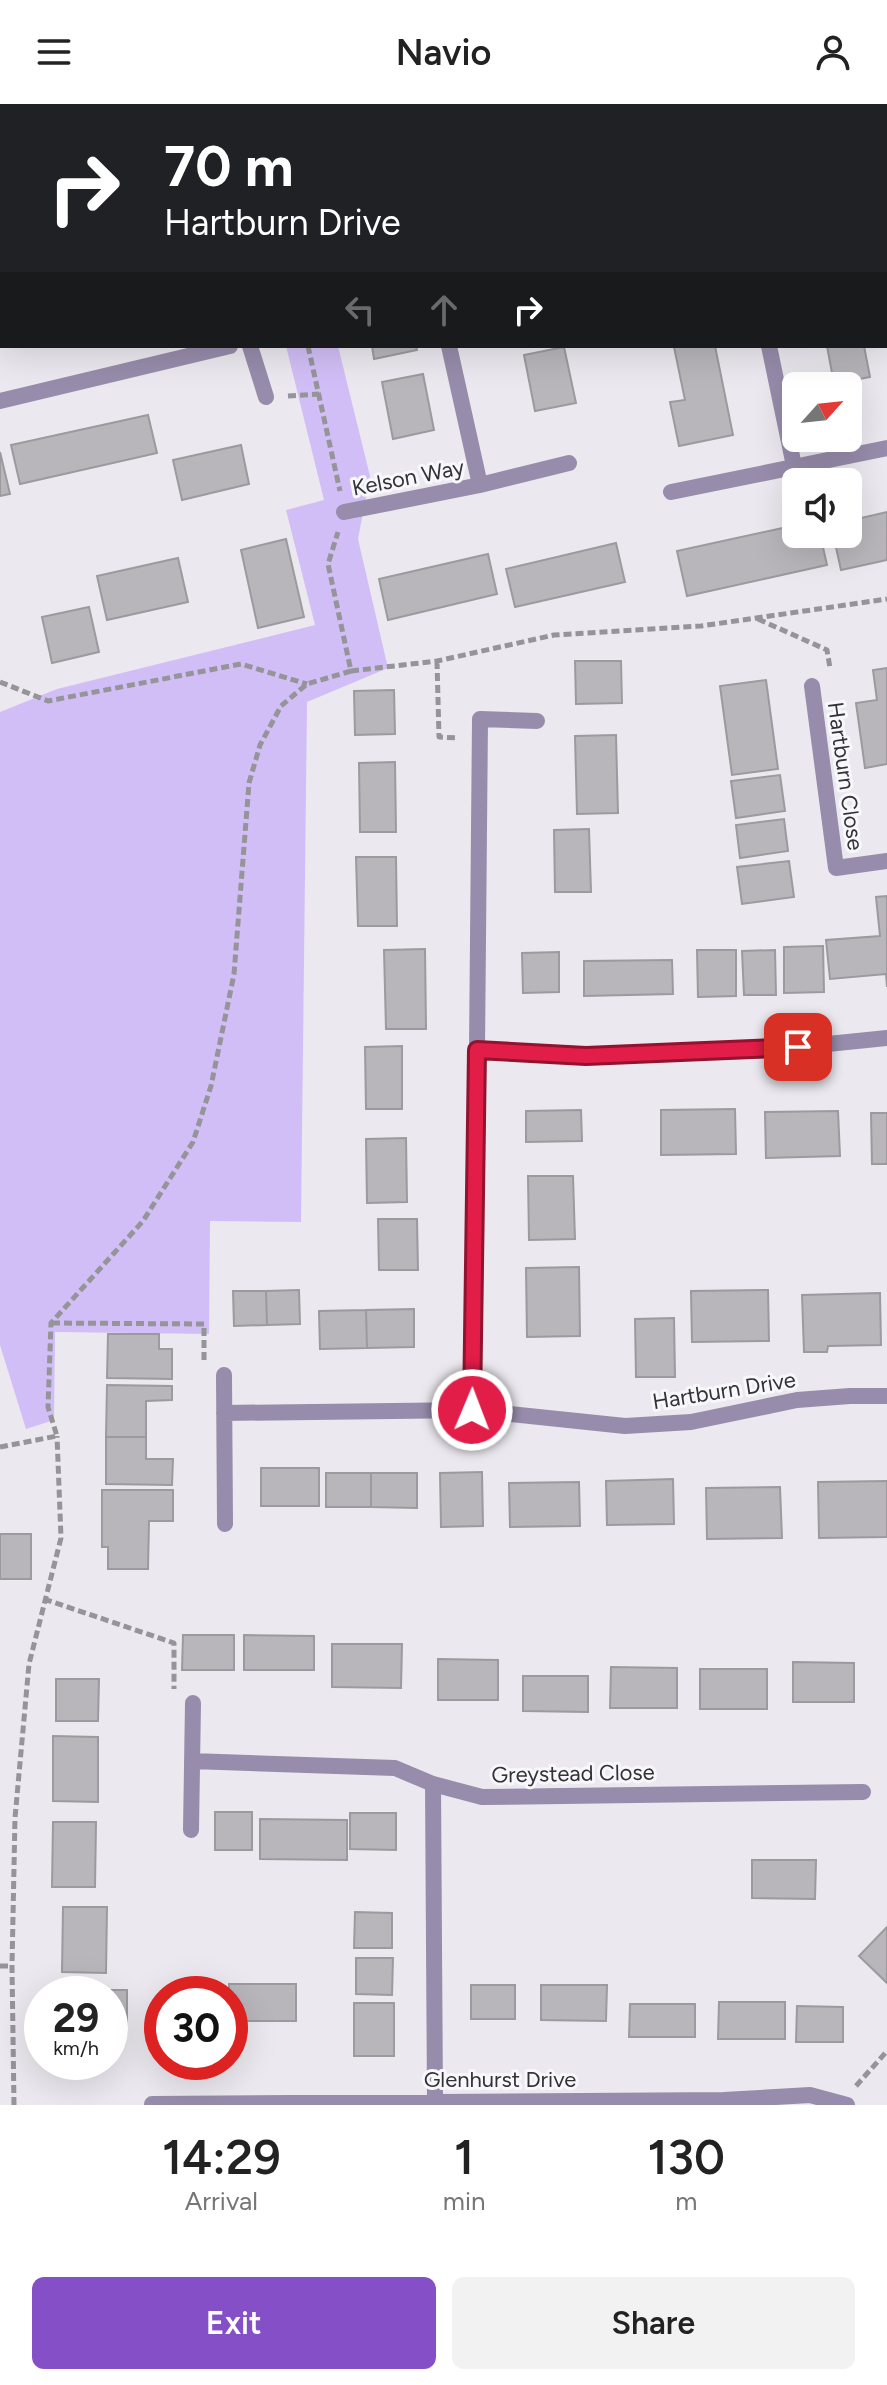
<!DOCTYPE html>
<style>
body{margin:0;font-family:Figtree,sans-serif;background:#f2f2f2;color:#222;height:100vh;display:flex;flex-direction:column;font-size:30px;white-space:nowrap}
*{box-sizing:border-box;margin:0}
p{font-size:26px;color:#767676}
.icon{flex:none;width:44px;height:44px;fill:none;stroke:currentColor;stroke-width:2;stroke-linecap:round;stroke-linejoin:round}
.map{position:relative;height:2001px;overflow:hidden}
.sheet{display:flex;flex-direction:column;background:#fff;flex:1}
.sheet>*{flex:none}
.hud{position:absolute;left:0px;top:0px;width:888px;height:244px;box-shadow:0 8px 32px #0002;background:#202124;color:#fff;overflow:hidden}
.needle{width:52px;rotate:63deg}
.tools{position:absolute;left:782px;top:268px;display:grid;gap:16px}
.tools a{display:grid;place-items:center;width:80px;height:80px;border-radius:12px;background:#fff;box-shadow:0 8px 32px #0002;font-size:40px}
.speed{position:absolute;left:24px;top:1872px;display:flex;gap:16px;font-size:40px;font-weight:700;text-align:center}
.speed>*{display:grid;place-content:center;width:104px;height:104px;border-radius:50%;background:#fff;box-shadow:0 8px 32px #0002;line-height:1}
.speed small{font-size:20px;font-weight:400}
.speed .limit{border:12px solid #d22;background:#fff;color:#111}
.pin{position:absolute;display:grid;place-items:center;width:68px;height:68px;color:#fff;margin:-34px;border-radius:16px;box-shadow:0 4px 12px #0006}
.me{position:absolute;width:88px;margin:-44px;rotate:1deg;stroke-linejoin:round;filter:drop-shadow(0 0 6px #0008)}
.turn{display:flex;align-items:center;gap:28px;height:168px;padding:0 32px;font-size:36px}
.turn .icon{width:104px;height:104px;stroke-width:2.5}
.turn b{display:block;font-size:56px;line-height:68px}
.lanes{display:flex;align-items:center;height:76px;padding:0 32px;background:#0003;justify-content:center;gap:40px;direction:ltr}
.lanes .off{opacity:.35}
.eta{display:flex;justify-content:space-evenly;align-items:center;height:136px;text-align:center}
.eta b{font-size:48px;font-weight:600;line-height:56px}
.primary-button{display:flex;gap:16px;margin-top:auto;padding:16px 32px}
.primary-button a{flex:1;height:92px;border-radius:12px;background:#8550c7;color:#fff;font-size:32px;font-weight:600;line-height:92px;text-align:center}
.primary-button a+a{background:#f2f2f2;color:#222}
header{display:flex;justify-content:space-between;align-items:center;height:104px;padding:0 32px;background:#fff;font-size:36px;font-weight:600}
.map>svg:first-child{display:block}
.green{fill:#d2bef6}
.building{fill:#b8b6bb;stroke:#9b9a9e;stroke-width:2}
.lines{fill:none;stroke-linecap:round;stroke-linejoin:round}
.path{stroke:#959498;stroke-width:5;stroke-dasharray:8 4;stroke-linecap:butt}
.minor{stroke:#978cab;stroke-width:16}
.route-casing{stroke:#92132f;stroke-width:20}
.route{stroke:#e11d48;stroke-width:14}
.labels{text-anchor:middle;stroke-width:6;stroke-linejoin:round;paint-order:stroke}
.street-label{font-size:22px;fill:#333234;stroke:#f8f7fc}
</style>
<header><svg class="icon" aria-label="menu" viewBox="0 0 24 24"><path d="M4 6h16M4 12h16M4 18h16"/></svg>Navio<svg class="icon" aria-label="person" viewBox="0 0 24 24"><circle cx="12" cy="8" r="4"/><path d="M4 21q1-7 8-7t8 7"/></svg></header>
<div class="map">
<svg width="887" height="2001" viewBox="0 0 887 2001">
<rect width="100%" height="100%" fill="#ebe9ef"/>
<path class="green" d="M286,242h52l32,130 -12,63 30,129 -81,34 -6,520 -91,-1 -1,113 -154,-2 -1,88 -28,9 -26,-84v-633l57,-23 258,-64 -29,-115 38,-10z"/>
<path class="building" d="M372,242h44l1,4 -43,9z
M681,242h34l18,89 -54,11 -9,-44 15,-2 -11,-53z
M827,242h37l6,31 -36,7z
M564,243l12,56 -41,8 -11,-56z
M423,270l11,56 -41,9 -11,-57z
M148,311l9,38 -137,31 -9,-39z
M241,341l8,39 -67,16 -9,-40z
M0,348l10,42 -10,2z
M887,408v48l-46,10 -8,-36h15v-13z
M796,421v9h24l7,31 -140,31 -10,-45z
M286,435l18,78 -46,11 -17,-78z
M616,439l9,39 -110,25 -9,-38z
M488,450l9,40 -109,26 -9,-41z
M178,454l10,44 -81,18 -10,-44z
M89,503l10,45 -47,11 -10,-46z
M575,557h46l1,42 -46,1z
M887,564v96l-22,4 -9,-65 21,-3 -4,-30z
M766,576l12,89 -46,6 -12,-89z
M394,586l1,44 -40,1 -1,-44z
M616,631l2,78 -41,1 -2,-78z
M395,658l1,70h-36l-1,-69z
M780,671l5,36 -49,7 -5,-37z
M784,715l4,32 -48,7 -4,-33z
M589,725l2,63h-36l-1,-62z
M356,753h40l1,69h-39z
M789,757l5,36 -52,7 -5,-37z
M887,792v91l-1,-13 -56,5 -4,-39 54,-4 -4,-39z
M823,842l1,46 -40,1v-46z
M425,845l1,80h-40l-2,-79z
M697,846h39v46l-38,1z
M775,846l1,45h-32l-2,-44z
M559,848v40l-36,1 -1,-40z
M672,856l1,34 -89,2v-35z
M402,942v63h-36l-1,-62z
M735,1005l1,45 -75,1v-45z
M581,1006l1,31 -56,1v-31z
M838,1007l2,45 -74,2 -1,-46z
M871,1009h16v51h-15z
M406,1034l1,64 -40,1 -1,-64z
M528,1072h45l2,63 -46,1z
M378,1115h39l1,51h-39z
M579,1163l1,69 -53,1 -1,-69z
M299,1186l1,34 -33,1 -1,-34z
M768,1186l1,51 -77,1 -1,-51z
M233,1187h33l1,34 -33,1z
M880,1189l1,52 -53,1 -1,6h-23l-2,-57z
M414,1205v38l-47,1 -1,-38z
M366,1206l1,38 -47,1 -1,-38z
M674,1214l1,59h-39l-1,-58z
M108,1230h51v15h13v30l-65,-1z
M107,1281l65,1v14l-26,1v36h-40z
M106,1333h40v22h27l-1,26 -66,-1z
M261,1364h58v38h-58z
M482,1368l1,54 -42,1 -1,-54z
M326,1369h45v34h-45z
M371,1369h46v35l-46,-1z
M673,1375l1,45 -67,1 -1,-44z
M887,1377v56l-68,1 -1,-56z
M579,1378l1,44 -70,1 -1,-44z
M780,1383l2,51 -75,1 -1,-51z
M102,1386h71v31h-24l-1,48h-40v-22h-6z
M0,1430h31v45h-31z
M183,1531h51v35h-52z
M244,1531l70,1v34h-70z
M332,1540h70l-1,44 -69,-1z
M438,1555l60,1v40h-60z
M793,1558l61,1v39h-61z
M611,1563l66,1v40h-67z
M700,1565h67v40h-67z
M523,1572h65v36l-65,-1z
M56,1575h43l-1,42h-42z
M53,1632l45,1v65l-45,-1z
M215,1708h37v38h-37z
M350,1709h46v37l-46,-1z
M260,1715l87,1v40l-87,-1z
M53,1718h43l-1,65h-43z
M752,1756h64l-1,39 -63,-1z
M63,1803h44l-1,66 -44,-1z
M355,1808l37,1v35h-38z
M887,1823v56l-28,-27z
M356,1854h37l-1,37 -36,-1z
M229,1880h67v37h-66z
M471,1881h44v34h-44z
M541,1881h66l-1,36 -65,-1z
M85,1886h42v42l-17,-1v-37h-25z
M719,1898h66v37h-67z
M354,1899h40v53h-40z
M630,1900h65v33h-66z
M797,1902l46,1v35h-47z"/>
<g class="lines">
<path class="path" d="M291,2v-2
M886,3l1,3
M308,242l32,145
M288,292l31,-2
M758,515l69,31 3,18
M437,557l2,76 19,1
M351,567l86,-10 117,-26 147,-9 186,-27
M0,578l48,19 193,-37 66,20
M52,1219l152,1v38
M0,1343l57,-11 -9,-29 3,-84 92,-102 50,-79 18,-56 23,-112 15,-191 11,-38 21,-39 26,-22 44,-13 -23,-107 10,-32
M44,1495l130,44v46
M0,1862h12
M856,1982l31,-35
M14,2001l-2,-139 3,-148 14,-154 32,-126 -4,-102"/>
<path class="minor" d="M717,0l1,2
M429,2v-2
M250,242l16,51
M449,242l31,139
M769,242l25,120
M0,297l230,-55
M671,388l216,-44
M344,408l136,-27 89,-22
M812,582l24,182 51,-7
M477,946l3,-331 57,2
M224,1271l1,149
M472,1306l5,-360 109,6 183,-6 118,-12
M224,1309l248,-3 153,16 66,-4 106,-22 53,-4h37
M192,1657l203,7 38,16 49,13 381,-5
M433,1680l2,317
M191,1726l2,-127
M152,2000l572,-4 86,-5 37,10"/>
</g>
<g class="lines">
<defs>
<path id="route" d="M472,1306l5,-360 109,6 212,-9"/>
</defs>
<use href="#route" class="route-casing"/>
<use href="#route" class="route"/>
</g>
<g class="labels">
<g class="street-label">
<text transform="translate(408 373) rotate(-11)" y="8">Kelson Way</text>
<text transform="translate(846 672) rotate(82)" y="8">Hartburn Close</text>
<text transform="translate(724 1286) rotate(-9)" y="8">Hartburn Drive</text>
<text transform="translate(573 1669) rotate(-1)" y="8">Greystead Close</text>
<text x="500" y="1983">Glenhurst Drive</text>
</g>
</g>
</svg>
<div class="tools">
<a><svg class="needle" viewBox="-14 -14 28 28"><path d="M0-13l5 13h-10z" fill="#e53935"/><path d="M0 13l5-13h-10z" fill="#767676"/></svg></a>
<a><svg class="icon" aria-label="sound" viewBox="0 0 24 24"><path d="M4 9h4l5-4v14l-5-4H4zM17 9q2 3 0 6"/></svg></a>
</div>
<div class="speed"><div>29<small>km/h</small></div><div class="limit">30</div></div>
<div class="pin" style="left:798px;top:943px;background:#d93025"><svg class="icon" aria-label="arrive" viewBox="0 0 24 24"><path d="M6 21V4h12l-3 4 3 4H6"/></svg></div>
<svg class="me" style="left:472px;top:1306px" viewBox="-20 -20 40 40"><circle r="17" fill="#e11d48" stroke="#fff" stroke-width="3"/><path d="M0-11L8 9 0 5-8 9z" fill="#fff"/></svg>
<div class="hud">
<div class="turn"><svg class="icon" aria-label="right" viewBox="0 0 24 24"><path d="M7 20v-9h11M14 6l5 5-5 5"/></svg><div><b>70 m</b>Hartburn Drive</div></div>
<div class="lanes"><svg class="icon off" aria-label="left" viewBox="0 0 24 24"><path d="M17 20v-9H6M10 6l-5 5 5 5"/></svg><svg class="icon off" aria-label="ahead" viewBox="0 0 24 24"><path d="M12 20V5M6 11l6-6 6 6"/></svg><svg class="icon" aria-label="right" viewBox="0 0 24 24"><path d="M7 20v-9h11M14 6l5 5-5 5"/></svg></div>
</div>
</div>
<section class="sheet">
<div class="eta">
<div><b>14:29</b><p>Arrival</p></div>
<div><b>1</b><p>min</p></div>
<div><b>130</b><p>m</p></div>
</div>
<div class="primary-button"><a>Exit</a><a>Share</a></div>
</section>
